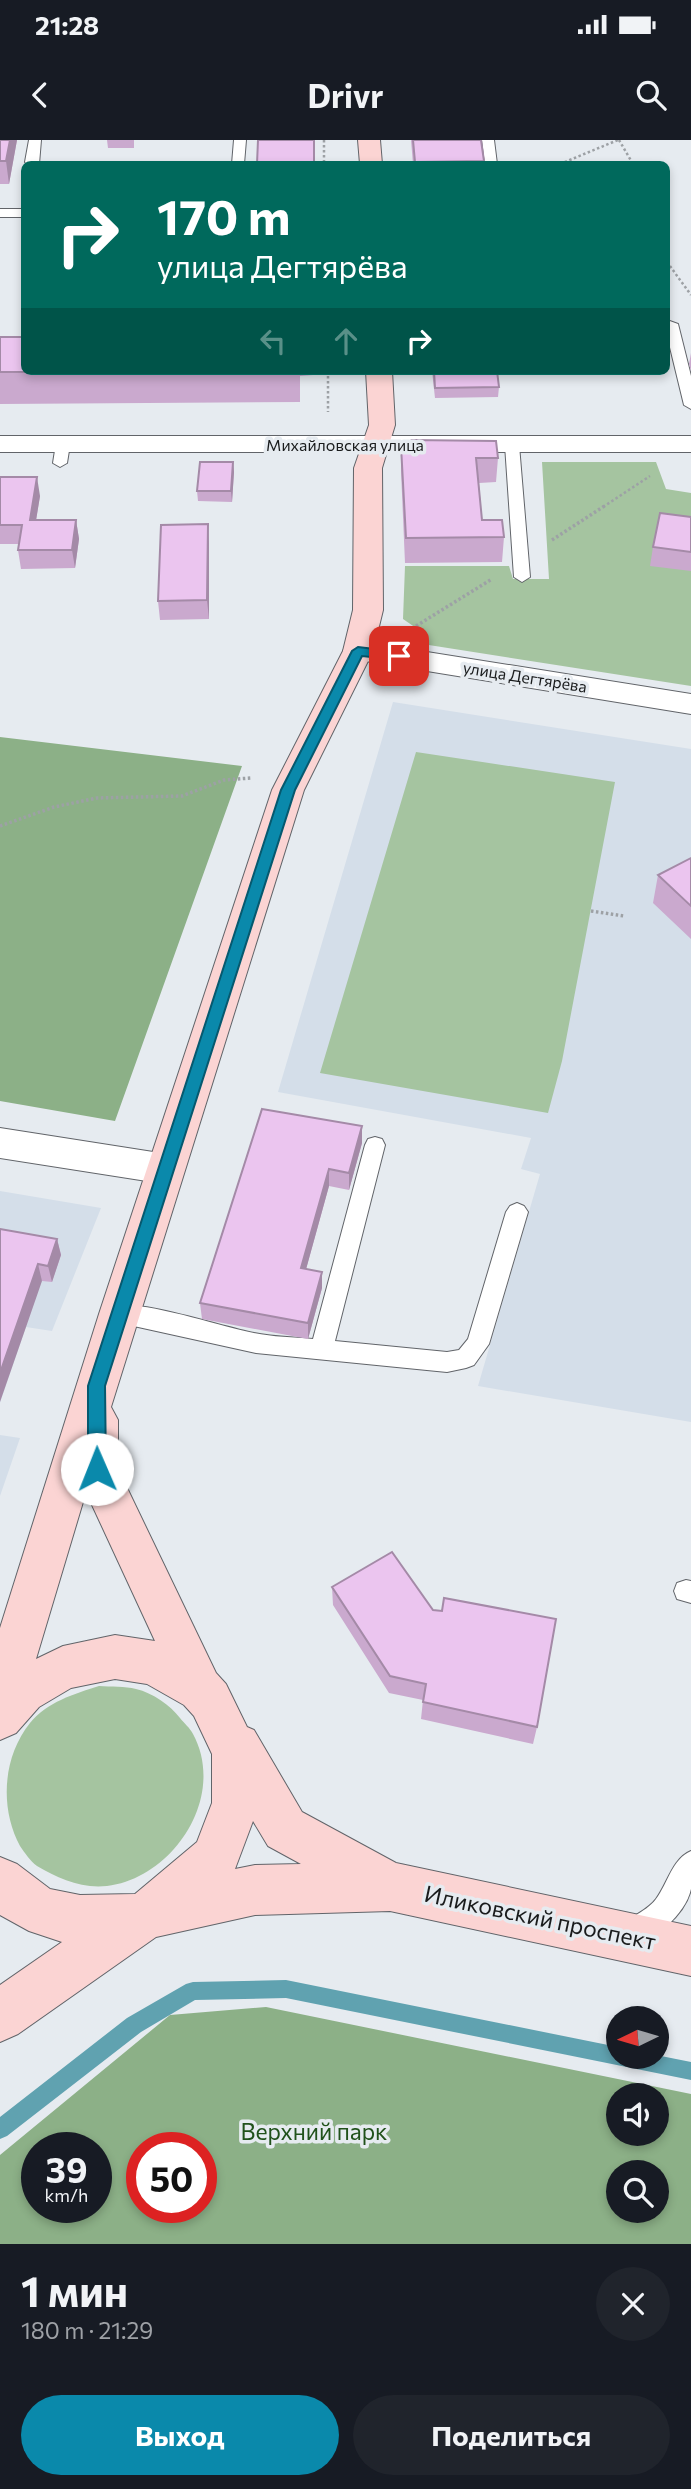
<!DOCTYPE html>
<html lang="ru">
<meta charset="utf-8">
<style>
body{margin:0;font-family:Commissioner,sans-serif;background:#20242c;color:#f1f3f6;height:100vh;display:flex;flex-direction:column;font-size:26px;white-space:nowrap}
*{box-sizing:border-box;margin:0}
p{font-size:23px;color:#9ea1a6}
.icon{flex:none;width:38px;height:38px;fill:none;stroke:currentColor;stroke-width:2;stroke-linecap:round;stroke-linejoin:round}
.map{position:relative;height:2104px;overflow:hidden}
.panel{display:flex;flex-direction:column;background:#171b24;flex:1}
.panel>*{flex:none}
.banner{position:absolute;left:21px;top:21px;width:649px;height:214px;border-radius:10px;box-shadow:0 4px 10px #0003;background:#00695c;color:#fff;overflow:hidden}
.needle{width:46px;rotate:265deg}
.controls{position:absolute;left:606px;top:1866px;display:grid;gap:14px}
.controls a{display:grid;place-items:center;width:63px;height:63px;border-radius:50%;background:#171b24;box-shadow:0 4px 10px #0003;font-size:35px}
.speed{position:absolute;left:21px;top:1992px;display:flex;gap:14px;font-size:35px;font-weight:700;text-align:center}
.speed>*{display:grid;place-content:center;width:91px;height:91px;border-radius:50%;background:#171b24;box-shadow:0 4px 10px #0003;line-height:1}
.speed small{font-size:18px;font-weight:400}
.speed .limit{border:10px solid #d22;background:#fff;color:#111}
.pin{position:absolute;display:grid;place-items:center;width:60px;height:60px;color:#fff;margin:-30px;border-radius:14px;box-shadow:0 4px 10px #0006}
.me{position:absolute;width:77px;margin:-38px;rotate:359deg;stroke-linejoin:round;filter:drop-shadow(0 0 5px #0008)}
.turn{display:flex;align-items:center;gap:24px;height:147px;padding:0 21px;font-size:32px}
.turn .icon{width:91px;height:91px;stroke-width:2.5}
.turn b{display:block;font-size:49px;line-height:60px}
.lanes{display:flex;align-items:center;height:66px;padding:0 21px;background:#0003;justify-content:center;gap:35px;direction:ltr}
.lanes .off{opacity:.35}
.round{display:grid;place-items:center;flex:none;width:74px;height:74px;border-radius:37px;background:#20242c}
.overview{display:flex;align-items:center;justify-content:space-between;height:119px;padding:0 21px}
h1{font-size:42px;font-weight:700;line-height:52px}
.action{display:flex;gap:14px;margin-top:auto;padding:14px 21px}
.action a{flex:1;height:80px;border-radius:42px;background:#0a89ab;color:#fff;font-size:28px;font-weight:700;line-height:80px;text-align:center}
.action a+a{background:#20242c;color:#f1f3f6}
.status{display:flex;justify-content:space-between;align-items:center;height:49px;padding:0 35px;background:#171b24;direction:ltr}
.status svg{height:19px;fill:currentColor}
header{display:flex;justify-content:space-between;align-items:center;height:91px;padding:0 21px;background:#171b24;font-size:32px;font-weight:700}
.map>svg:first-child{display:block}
.built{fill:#d4dee9}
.green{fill:#a5c4a0}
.forest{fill:#8cb087;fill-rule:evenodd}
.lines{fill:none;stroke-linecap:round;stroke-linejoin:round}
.stream{fill:#60a2b0;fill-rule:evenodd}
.service-casing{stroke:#616469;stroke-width:2}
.minor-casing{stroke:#616469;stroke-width:2}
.tertiary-casing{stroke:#616469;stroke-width:2}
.secondary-casing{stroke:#616469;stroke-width:2}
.path-far1{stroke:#9da1a5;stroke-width:2.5;stroke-dasharray:2.5 2.5;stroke-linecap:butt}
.path{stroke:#9da1a5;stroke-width:3.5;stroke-dasharray:2.5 2.5;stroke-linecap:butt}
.service{fill:#fff;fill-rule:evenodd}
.minor{fill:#fff;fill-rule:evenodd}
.tertiary{fill:#fff;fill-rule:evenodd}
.secondary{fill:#fbd4d3;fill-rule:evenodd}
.wall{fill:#caa9ce}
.shaded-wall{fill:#a48aa7}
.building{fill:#ebc5ef;stroke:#a48aa7;stroke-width:2}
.route{fill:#0a89ab;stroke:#06596f;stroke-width:2}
.labels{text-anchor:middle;stroke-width:7;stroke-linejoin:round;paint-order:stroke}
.far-street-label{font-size:16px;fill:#191b1c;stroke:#e6ebf0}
.near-street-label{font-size:23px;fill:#191b1c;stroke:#e6ebf0}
.near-park-label{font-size:23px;fill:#21521b;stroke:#e6ebf0}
</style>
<div class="status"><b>21:28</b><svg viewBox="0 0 49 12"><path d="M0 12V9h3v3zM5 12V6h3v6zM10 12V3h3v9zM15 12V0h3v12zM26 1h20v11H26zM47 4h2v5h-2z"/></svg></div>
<header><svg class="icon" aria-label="back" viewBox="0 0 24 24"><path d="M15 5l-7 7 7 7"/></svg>Drivr<svg class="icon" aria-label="search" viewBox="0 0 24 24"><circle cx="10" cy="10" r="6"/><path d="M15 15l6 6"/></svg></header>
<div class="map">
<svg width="691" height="2104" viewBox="0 0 691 2104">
<rect width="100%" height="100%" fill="#e6ebf0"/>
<path class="built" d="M393,562l298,47v673l-213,-36 62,-212 -19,-5 10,-31 -253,-46z
M0,1051l101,17 -49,123 -26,-4 -26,76z
M0,1295l20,3 -20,58z"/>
<path class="green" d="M542,322h114l10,27 25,4v193l-275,-43 3,-13 -16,-11 2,-53h104l4,13h36z
M416,612l199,30 -53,279 -14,52 -228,-40z
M99,1546c12,1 26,0 37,3 17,4 34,16 44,29 4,5 10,10 13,16 34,63 -20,144 -86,152 -26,3 -49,-8 -70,-20 -7,-5 -12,-13 -17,-20 -20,-37 -18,-88 10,-123 17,-21 44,-29 69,-37z"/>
<path class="forest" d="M0,597l242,29 -127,355 -115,-20z
M266,1867l425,87v150h-691v-89l170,-140zM618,1955h38v38h-38zM37,2007h59v60h-59zM142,2007h59v60h-59zM618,2032h38v38h-38z"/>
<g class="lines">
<path class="stream" d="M286,1840l332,67v9l38,-1 35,7v18l-405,-82 -91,2 -54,32 -134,104 -7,3v-22l127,-99 59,-34 7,-2z"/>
<defs>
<path id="service" d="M29,0h12l-2,24h-12l-2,-2z
M234,0h12l-2,24h-12z
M482,0h12l3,24h-12z
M0,69h24v8h-24z
M667,180l11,4 13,52v33l-7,-4 -17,-70z
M63,300l7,4 -3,19 -7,4 -7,-4 3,-19z
M512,301l7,4 11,132 -8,5 -8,-5 -9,-132z
M375,997l7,2 3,6 -50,196 112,11 12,-2 9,-11 38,-127 4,-6 7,-3 7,3 4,6 -39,132 -15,21 -8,3 -19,4 -191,-19 -145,-32 -3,-7 3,-7c28,-9 110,20 143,26 19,4 39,4 59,6l52,-194 3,-6z
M686,1440l5,1v22l-14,-4 -3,-8 3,-8z
M691,1711c0,12 0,27 0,38 -6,27 -37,50 -61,60l-10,-4 -4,-10c8,-18 29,-21 40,-36 12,-16 16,-40 35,-48z"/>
<path id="minor" d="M358,501l333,53v20l-344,-56 -4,-7 4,-7z
M0,988l166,26 13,4 6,11 -6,11 -13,4 -166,-26z"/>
<path id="tertiary" d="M0,296h691v16h-691z"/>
<path id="secondary" d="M358,0h22l2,24h-22z
M366,231h26l3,54 -13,43 1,142 -10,41 -69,139 -193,617 7,13v49l98,204 10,11 21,43 7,3 48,82 94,51 295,63v50l-301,-65 -135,4 -99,22 -138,97 -18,8v-57l62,-43 -33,-11 -29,-16v-58l17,7 33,25 30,6 55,-1 62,-52 15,-39v-49l-18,-38 -10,-11 -37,-21 -32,-5 -44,9 -32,19 -23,26 -16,7v-112l99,-314 173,-524 71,-139 10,-41 1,-142 15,-43zM86,1352l69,149 -40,-6 -52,11 -27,13zM253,1681l15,25 33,18 -46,1 -20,4z"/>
</defs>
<use href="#service" class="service-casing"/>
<use href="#minor" class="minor-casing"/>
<use href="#tertiary" class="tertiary-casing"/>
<use href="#secondary" class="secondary-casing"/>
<path class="path-far1" d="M324,0v24
M619,0l14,24
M560,24l58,-24
M667,122l24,33
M328,231v41
M603,367l47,-31"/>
<path class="path" d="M552,400l54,-35
M416,486l76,-47
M0,686l54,-19 43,-9 85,-2 42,-16 27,-2
M591,771l33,5"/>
<use href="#service" class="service"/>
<use href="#minor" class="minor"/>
<use href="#tertiary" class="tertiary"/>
<use href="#secondary" class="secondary"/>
</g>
<path class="wall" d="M0,0h17l-8,44h-9z
M107,0h27v8h-26z
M411,0h70l3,24h-71z
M0,197l24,34h289v4l-13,1v26l-300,2z
M691,213v18l-2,-7z
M432,231h65l2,16 -1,10 -63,1z
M401,306l97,12 -2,24 -17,1 3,37 22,17 -2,25 -97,1 -4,-92z
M233,322l1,10 -2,30 -34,-1 -1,-10z
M0,337l40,19 -4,24h40l3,19 -4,29 -54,1 -3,-19 1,-6h-19z
M691,377v54l-41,-5 3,-19z
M209,403v76l-49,1 -2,-19z
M691,718v81l-38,-36 5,-28z
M262,969l100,34 -13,47 -20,-4 -23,83 16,19 -14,51 -106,-20 -2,-16z
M0,1089l57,10 4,16 -9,27 -10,-1z
M332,1447l101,23 104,117 -4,17 -112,-25 2,-19 -34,-7 -56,-88z"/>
<path class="shaded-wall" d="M10,0h7l-8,44 -3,-23z
M233,322l1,10 -2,30 -1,-11z
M37,337l3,19 -7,43 -3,-19z
M76,380l3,19 -4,29 -3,-18z
M208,384l1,19v76l-2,-19z
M362,986v17l-13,47v-17z
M329,1029v17l-27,98 -1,-16z
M57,1099l4,16 -9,27 -4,-16z
M38,1124l4,17 -42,121v-29z
M322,1132v16l-14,51v-16z"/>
<path class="building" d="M0,0h10l-4,21h-6z
M258,0h56v24h-57z
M413,0h68l3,21 -69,1z
M0,197h24v34h168l-192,1z
M216,231h84v3h-85z
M434,231h63l2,16 -64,1z
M412,300l84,1 2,17h-22l6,62h20l2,17 -98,1 -5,-92z
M200,322h33l-2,29h-34z
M0,337h37l-7,43h46l-4,30h-54l4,-25h-22z
M660,373l31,4v35l-38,-5z
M208,384l-1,76 -49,1 3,-76z
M691,718v48l-33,-31z
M262,969l100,17 -13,47 -20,-4 -28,99 21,4 -14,51 -108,-20z
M0,1089l57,10 -9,27 -10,-2 -38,109z
M392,1412l41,58 9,1 2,-13 112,21 -19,108 -114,-25 3,-18 -36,-8 -58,-89z"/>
<path class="route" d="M358,507l41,5 7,4 -7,4 -37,-4 -67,134 -190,596 1,83 -2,6 -7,2 -6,-2 -3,-6v-83l193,-596 71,-139z"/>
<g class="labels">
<g class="far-street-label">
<text x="345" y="311">Михайловская улица</text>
<text transform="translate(525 537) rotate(9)" y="6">улица Дегтярёва</text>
</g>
<g class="near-street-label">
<text transform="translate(540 1778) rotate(12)" y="8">Иликовский проспект</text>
</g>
<g class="near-park-label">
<text x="314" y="2000">Верхний парк</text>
</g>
</g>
</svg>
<div class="controls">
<a><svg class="needle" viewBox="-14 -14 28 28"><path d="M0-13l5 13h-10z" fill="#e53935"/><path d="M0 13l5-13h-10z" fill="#9ea1a6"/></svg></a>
<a><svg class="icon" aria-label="sound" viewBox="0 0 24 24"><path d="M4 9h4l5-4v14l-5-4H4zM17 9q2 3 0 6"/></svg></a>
<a><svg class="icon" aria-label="search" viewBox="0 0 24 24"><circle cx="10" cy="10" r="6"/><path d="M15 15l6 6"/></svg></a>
</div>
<div class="speed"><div>39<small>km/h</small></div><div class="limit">50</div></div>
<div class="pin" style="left:399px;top:516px;background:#d93025"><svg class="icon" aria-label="arrive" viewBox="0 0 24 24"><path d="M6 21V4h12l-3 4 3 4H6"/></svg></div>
<svg class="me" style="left:97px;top:1329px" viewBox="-20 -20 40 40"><circle r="19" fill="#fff"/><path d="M0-13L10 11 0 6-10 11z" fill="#0a89ab"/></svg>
<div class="banner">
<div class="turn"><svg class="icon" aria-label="right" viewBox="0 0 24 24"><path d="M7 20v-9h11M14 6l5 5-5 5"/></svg><div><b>170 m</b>улица Дегтярёва</div></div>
<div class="lanes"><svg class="icon off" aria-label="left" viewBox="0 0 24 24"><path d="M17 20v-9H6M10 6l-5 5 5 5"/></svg><svg class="icon off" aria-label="ahead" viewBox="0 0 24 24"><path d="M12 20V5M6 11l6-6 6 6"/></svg><svg class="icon" aria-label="right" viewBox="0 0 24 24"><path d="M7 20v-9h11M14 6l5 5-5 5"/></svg></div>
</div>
</div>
<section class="panel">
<div class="overview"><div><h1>1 мин</h1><p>180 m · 21:29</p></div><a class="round"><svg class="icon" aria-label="close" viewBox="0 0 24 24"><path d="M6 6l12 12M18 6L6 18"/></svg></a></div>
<div class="action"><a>Выход</a><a>Поделиться</a></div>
</section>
